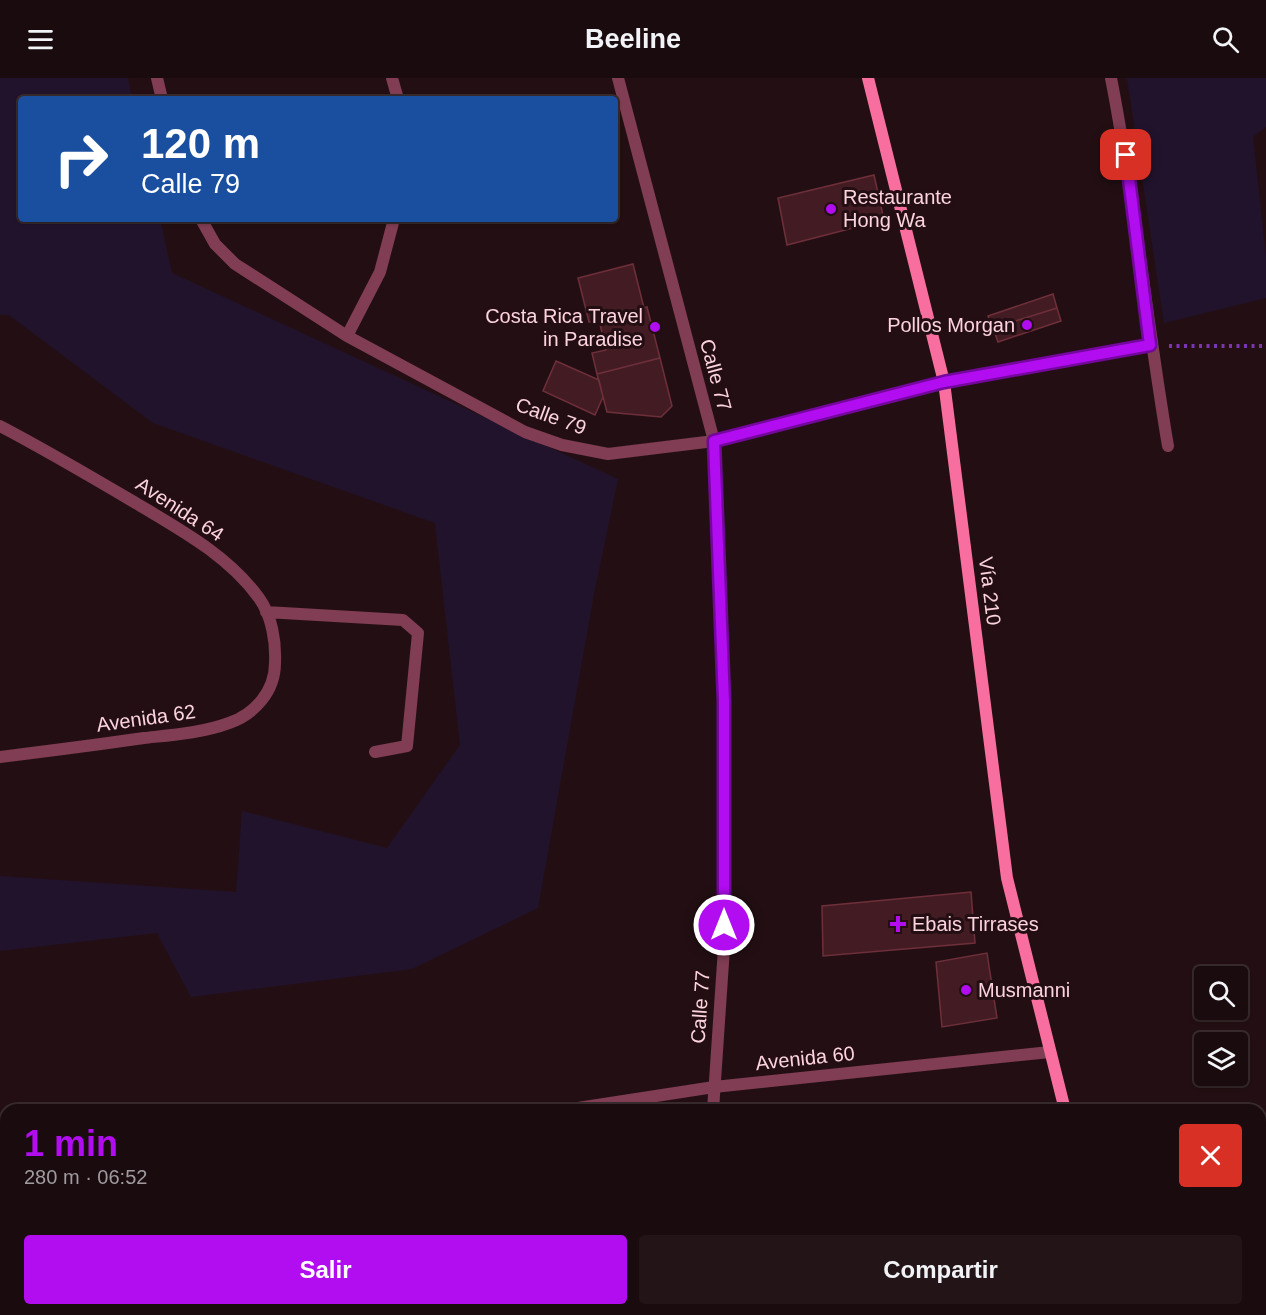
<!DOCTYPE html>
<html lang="es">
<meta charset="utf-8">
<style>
body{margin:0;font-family:Arial,sans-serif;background:#231417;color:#f1f3f6;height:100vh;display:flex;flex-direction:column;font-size:22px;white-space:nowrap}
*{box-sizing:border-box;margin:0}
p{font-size:20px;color:#9f9b9e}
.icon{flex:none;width:33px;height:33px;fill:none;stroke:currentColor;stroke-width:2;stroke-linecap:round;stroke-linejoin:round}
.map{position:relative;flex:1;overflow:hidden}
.drawer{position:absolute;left:0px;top:1026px;width:1266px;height:212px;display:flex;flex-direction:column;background:#1a0b0e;border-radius:18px 18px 0 0;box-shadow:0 2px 4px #0004,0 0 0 2px #382b2e}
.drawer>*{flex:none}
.guide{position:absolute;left:18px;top:18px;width:600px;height:126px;border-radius:6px;box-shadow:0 2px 4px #0004,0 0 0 2px #382b2e;background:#1a4fa0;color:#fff;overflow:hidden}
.tools{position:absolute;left:1194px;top:888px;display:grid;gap:12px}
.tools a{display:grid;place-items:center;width:54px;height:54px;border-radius:6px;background:#1a0b0e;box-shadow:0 2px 4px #0004,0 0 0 2px #382b2e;font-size:30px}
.pin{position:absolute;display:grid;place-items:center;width:51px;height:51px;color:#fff;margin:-26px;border-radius:12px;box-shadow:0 3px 9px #0006}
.me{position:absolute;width:66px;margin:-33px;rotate:0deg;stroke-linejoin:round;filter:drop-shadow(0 0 4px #0008)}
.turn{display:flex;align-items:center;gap:21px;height:126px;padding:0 24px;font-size:27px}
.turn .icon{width:78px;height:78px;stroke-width:2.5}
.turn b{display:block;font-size:42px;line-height:51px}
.round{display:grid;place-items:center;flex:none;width:63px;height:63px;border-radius:6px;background:#231417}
.head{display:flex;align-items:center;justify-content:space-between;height:102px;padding:0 24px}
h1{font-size:36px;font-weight:700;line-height:45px;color:#b20cf1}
.action{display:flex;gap:12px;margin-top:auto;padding:12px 24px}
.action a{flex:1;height:69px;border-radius:6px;background:#b20cf1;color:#fff;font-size:24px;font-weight:700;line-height:69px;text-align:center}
.action a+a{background:#231417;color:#f1f3f6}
header{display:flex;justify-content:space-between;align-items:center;height:78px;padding:0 24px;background:#1a0b0e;font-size:27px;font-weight:700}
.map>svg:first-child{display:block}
.green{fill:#22132d}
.building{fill:#431c23;stroke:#6e2f3a;stroke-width:1.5}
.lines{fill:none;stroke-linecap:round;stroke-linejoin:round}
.path{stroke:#7a35b0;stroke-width:4;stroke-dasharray:3 4.5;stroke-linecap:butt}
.lane{stroke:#803d53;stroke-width:12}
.street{stroke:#803d53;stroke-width:12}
.secondary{stroke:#f86f9f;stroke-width:12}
.route-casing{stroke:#74089d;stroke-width:15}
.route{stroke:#b20cf1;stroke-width:10}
.poi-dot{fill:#b20cf1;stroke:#230f13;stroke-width:2}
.labels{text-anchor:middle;stroke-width:6;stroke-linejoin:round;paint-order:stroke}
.poi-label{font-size:20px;fill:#fdd3de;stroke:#230f13;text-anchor:start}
.street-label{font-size:20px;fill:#fdd3de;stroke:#230f13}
</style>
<header><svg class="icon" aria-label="menu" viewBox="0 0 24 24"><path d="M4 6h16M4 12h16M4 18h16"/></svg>Beeline<svg class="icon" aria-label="search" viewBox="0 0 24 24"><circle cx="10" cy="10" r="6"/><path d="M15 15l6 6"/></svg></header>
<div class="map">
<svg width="1266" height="1237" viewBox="0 0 1266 1237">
<rect width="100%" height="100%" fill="#230f13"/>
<path class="green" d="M0,0h128l4,21h-111v120h139l12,54 446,206 -24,115 -56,314 -126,61 -221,28 -34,-64 -157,18v-75l236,16 6,-81 145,37 73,-103 -25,-222 -282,-100 -144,-108h-9z
M1127,0h139v49l-13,10 13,120v41l-102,25z"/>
<path class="building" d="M874,97l10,45 -97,25 -9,-47z
M633,186l11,44 -55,14 -11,-44z
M1053,216l4,14 -64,20 -5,-12z
M647,229l13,51 -63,16 -5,-21 14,-3 -7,-30z
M1057,230l4,13 -63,21 -5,-14z
M660,280l12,48 -11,11 -54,-5 -10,-38z
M556,283l43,19 4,17 -8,18 -52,-24z
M971,814l4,51 -152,13 -1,-50z
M987,875l10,65 -55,9 -6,-65z
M1007,1232h87l1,5h-95z"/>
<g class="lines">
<path class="path" d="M1169,268h97"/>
<path class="lane" d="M1060,1232v5"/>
<path class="street" d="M157,0l5,21
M392,0l6,21
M618,0l96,363 10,260v247l-11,162
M1111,0c24,122 36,245 57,368
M201,141l14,25 20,20 112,72 178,96 37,13 46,9 106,-13 230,-59 207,-37
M347,258l33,-64 14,-53
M0,348c46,24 90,50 134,76 45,27 94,53 125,96 13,18 17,44 16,65 0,28 -20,51 -46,60 -27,10 -57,12 -85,15 -48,7 -96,13 -144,19
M266,534l137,8 15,13 -11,113 -32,6
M565,1032l149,-23 336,-35
M0,1103l6,-1
M357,1237l4,-5
M686,1237l3,-5
M974,1237l8,-5"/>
<path class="secondary" d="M868,0l76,304 63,496 58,232
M1113,1232l1,5"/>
</g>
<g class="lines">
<defs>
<path id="route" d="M724,847v-224l-10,-260 230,-59 206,-37 -24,-190"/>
</defs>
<use href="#route" class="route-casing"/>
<use href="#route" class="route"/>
</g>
<g class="poi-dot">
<circle cx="831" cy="131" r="6"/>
<circle cx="1027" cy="247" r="6"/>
<circle cx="655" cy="249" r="6"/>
<path d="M895 837h6v6h6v6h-6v6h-6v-6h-6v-6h6z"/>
<circle cx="966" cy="912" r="6"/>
</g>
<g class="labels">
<g class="poi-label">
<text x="843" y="126">Restaurante<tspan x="843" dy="23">Hong Wa</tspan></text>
<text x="643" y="245" text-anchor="end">Costa Rica Travel<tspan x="643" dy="23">in Paradise</tspan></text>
<text x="1015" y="254" text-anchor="end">Pollos Morgan</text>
<text x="912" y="853">Ebais Tirrases</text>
<text x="978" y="919">Musmanni</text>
</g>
<g class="street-label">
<text transform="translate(716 297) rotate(75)" y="7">Calle 77</text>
<text transform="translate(551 338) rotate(20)" y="7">Calle 79</text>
<text transform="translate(180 431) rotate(33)" y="7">Avenida 64</text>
<text transform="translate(990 513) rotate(83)" y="7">Vía 210</text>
<text transform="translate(146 640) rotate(-8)" y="7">Avenida 62</text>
<text transform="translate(700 929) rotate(-86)" y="7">Calle 77</text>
<text transform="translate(805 980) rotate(-6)" y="7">Avenida 60</text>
</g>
</g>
</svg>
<div class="tools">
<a><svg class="icon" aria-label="search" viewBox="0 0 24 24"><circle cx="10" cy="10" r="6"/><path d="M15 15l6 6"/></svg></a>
<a><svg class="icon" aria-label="layers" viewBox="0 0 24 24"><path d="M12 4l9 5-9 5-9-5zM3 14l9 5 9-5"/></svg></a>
</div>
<div class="pin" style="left:1126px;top:77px;background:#d93025"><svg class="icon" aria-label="arrive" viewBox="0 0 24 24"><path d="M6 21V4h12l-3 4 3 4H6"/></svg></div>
<svg class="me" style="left:724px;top:847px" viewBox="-20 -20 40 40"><circle r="17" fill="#b20cf1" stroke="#fff" stroke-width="3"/><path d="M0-11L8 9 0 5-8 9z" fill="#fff"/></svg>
<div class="guide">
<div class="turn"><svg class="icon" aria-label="right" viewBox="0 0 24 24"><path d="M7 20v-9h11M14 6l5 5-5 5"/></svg><div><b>120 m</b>Calle 79</div></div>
</div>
<section class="drawer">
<div class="head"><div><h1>1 min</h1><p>280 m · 06:52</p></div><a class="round" style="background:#d93025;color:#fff"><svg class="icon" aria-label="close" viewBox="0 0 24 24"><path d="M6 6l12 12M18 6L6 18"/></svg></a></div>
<div class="action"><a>Salir</a><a>Compartir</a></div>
</section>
</div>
